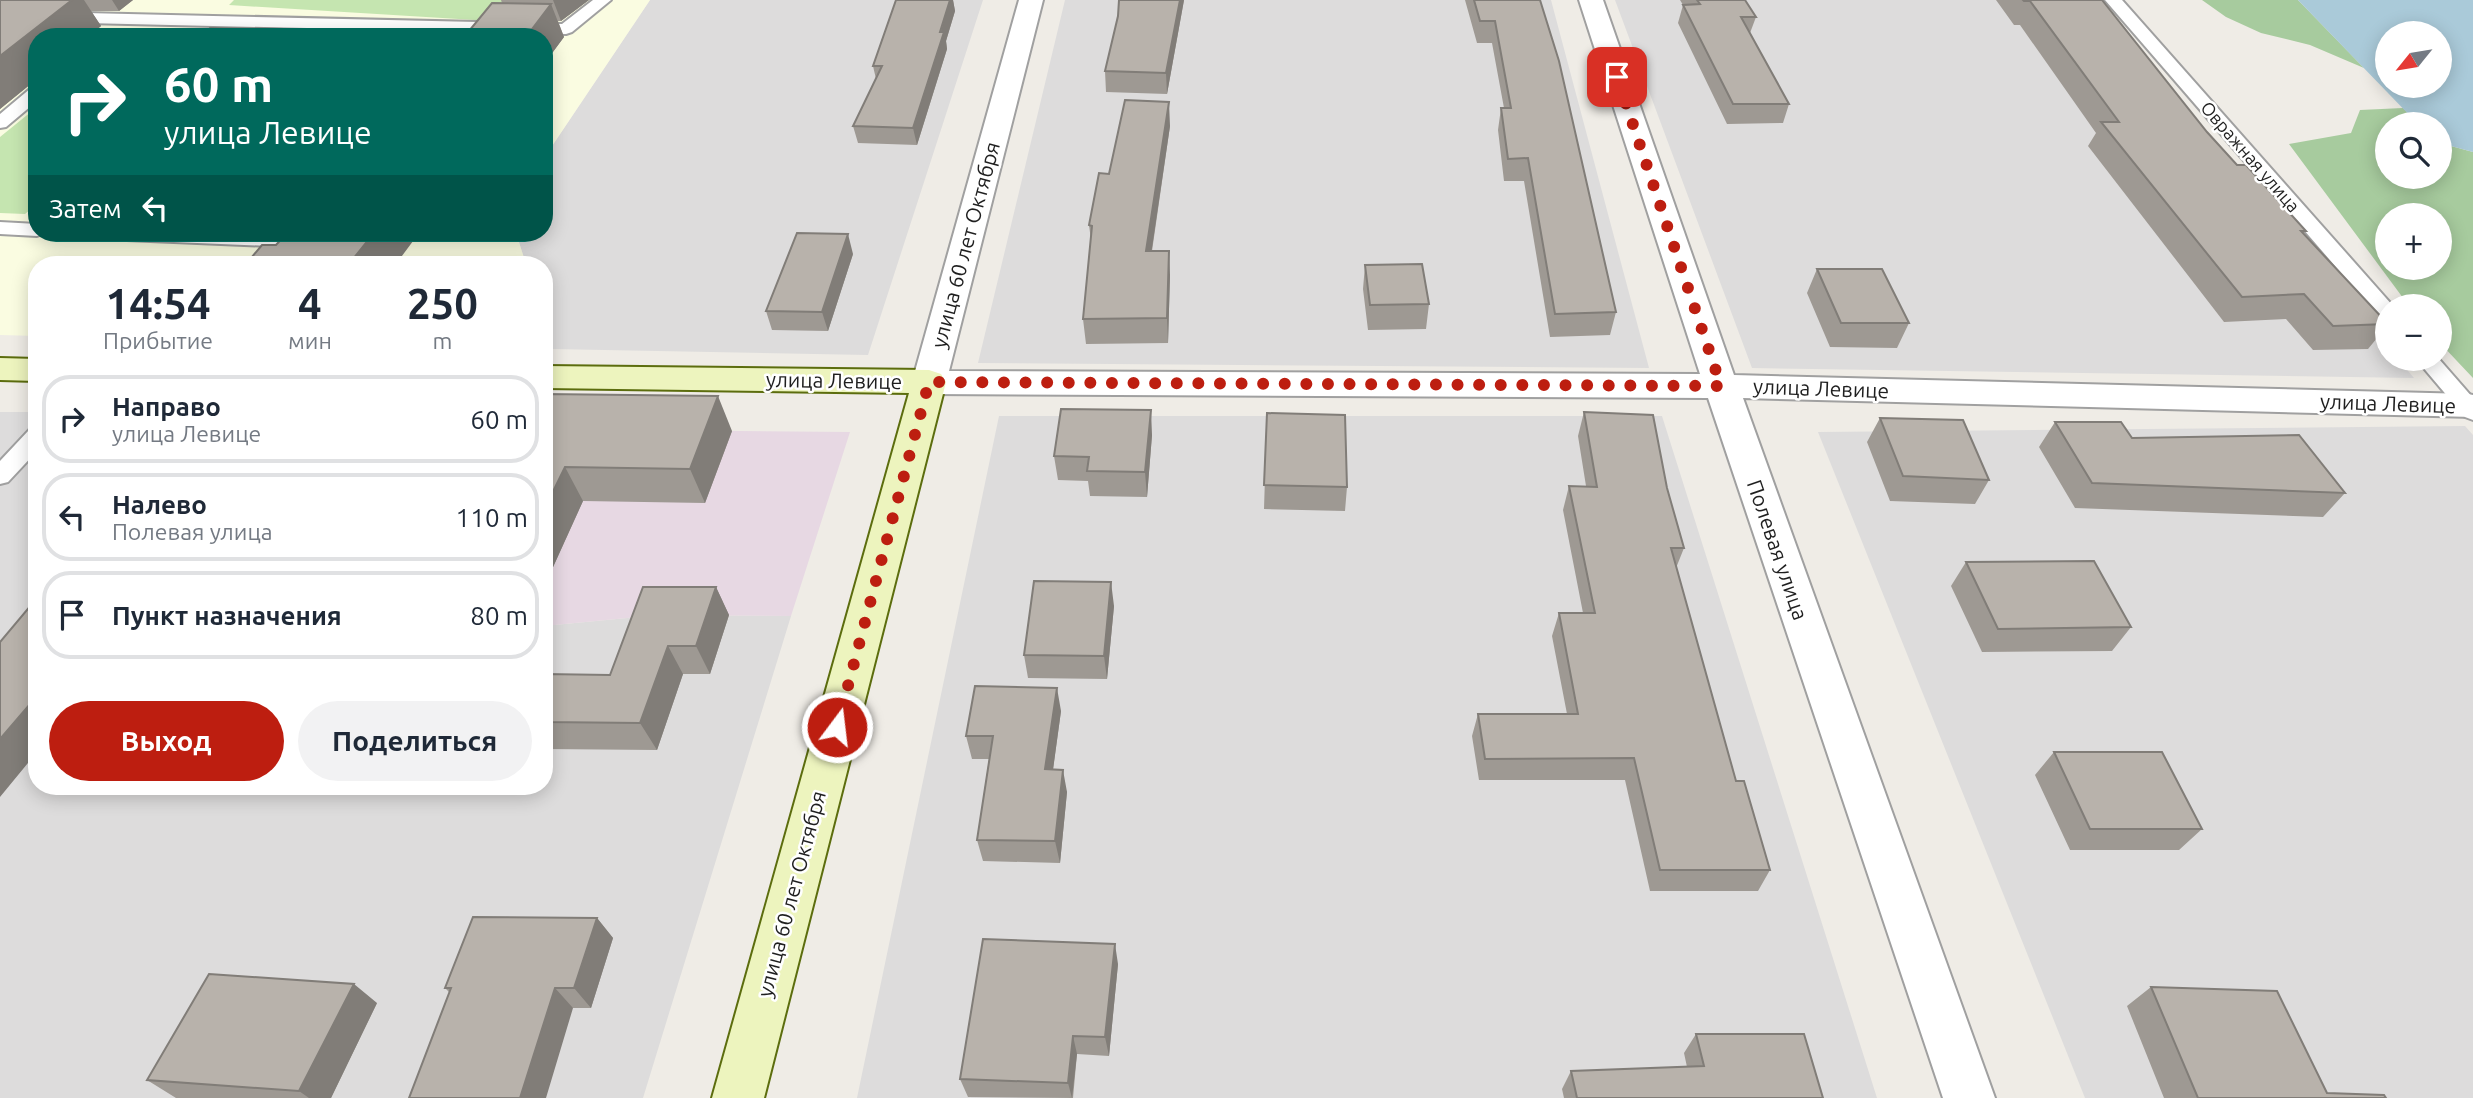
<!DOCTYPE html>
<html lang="ru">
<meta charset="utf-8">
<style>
body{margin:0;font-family:Ubuntu,sans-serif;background:#f2f2f3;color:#1f2937;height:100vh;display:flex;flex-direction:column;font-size:26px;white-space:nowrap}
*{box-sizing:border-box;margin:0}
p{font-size:23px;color:#747a83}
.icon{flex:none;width:38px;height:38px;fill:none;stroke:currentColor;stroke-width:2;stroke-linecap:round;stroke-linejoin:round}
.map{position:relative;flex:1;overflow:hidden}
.details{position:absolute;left:28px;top:256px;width:525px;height:539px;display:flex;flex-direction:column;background:#fff;border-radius:28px;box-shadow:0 4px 18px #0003}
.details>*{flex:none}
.guide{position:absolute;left:28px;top:28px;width:525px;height:214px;border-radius:28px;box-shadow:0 4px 18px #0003;background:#00695c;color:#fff;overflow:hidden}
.needle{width:46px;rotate:240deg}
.fabs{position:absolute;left:2375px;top:21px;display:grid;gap:14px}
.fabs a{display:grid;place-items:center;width:77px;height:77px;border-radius:50%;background:#fff;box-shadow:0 4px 18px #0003;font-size:35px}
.pin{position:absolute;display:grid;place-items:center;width:60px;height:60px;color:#fff;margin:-30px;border-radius:14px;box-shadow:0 4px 10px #0006}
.me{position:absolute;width:77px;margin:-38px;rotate:15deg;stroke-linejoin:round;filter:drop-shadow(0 0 5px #0008)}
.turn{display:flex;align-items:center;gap:24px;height:147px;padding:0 21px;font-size:32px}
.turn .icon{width:91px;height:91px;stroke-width:2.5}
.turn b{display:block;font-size:49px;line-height:60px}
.then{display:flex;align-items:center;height:66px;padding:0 21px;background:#0003;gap:14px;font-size:26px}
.eta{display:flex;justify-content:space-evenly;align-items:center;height:119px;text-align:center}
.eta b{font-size:42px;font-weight:600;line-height:49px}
.action{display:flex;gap:14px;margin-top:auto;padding:14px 21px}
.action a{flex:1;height:80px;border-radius:42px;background:#bd1e10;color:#fff;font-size:28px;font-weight:600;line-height:80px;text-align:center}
.action a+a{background:#f2f2f3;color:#1f2937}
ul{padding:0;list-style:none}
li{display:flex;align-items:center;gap:21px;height:88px;margin:0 14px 10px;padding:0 7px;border:4px solid #e0e1e3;border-radius:28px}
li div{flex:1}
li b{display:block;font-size:26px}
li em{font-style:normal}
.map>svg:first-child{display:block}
.residential{fill:#dddcdc}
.industrial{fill:#e7d8e3}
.education{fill:#fafce1}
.grass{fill:#c5e5b0}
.forest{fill:#a7cb9e;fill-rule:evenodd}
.water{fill:#aacad9;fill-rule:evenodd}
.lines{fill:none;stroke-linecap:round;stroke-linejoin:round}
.lane-casing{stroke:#a0a0a0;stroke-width:4}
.street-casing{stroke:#a0a0a0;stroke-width:4}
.secondary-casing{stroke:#5c6d0e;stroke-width:4}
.lane{fill:#fff;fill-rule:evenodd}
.street{fill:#fff;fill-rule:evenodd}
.secondary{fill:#edf4be;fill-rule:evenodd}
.wall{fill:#9e9993}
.shaded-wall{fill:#817d78}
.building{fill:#b8b2ab;stroke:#817d78;stroke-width:2}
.route{stroke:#bd1e10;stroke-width:12;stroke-dasharray:0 21.6}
.labels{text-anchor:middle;stroke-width:5;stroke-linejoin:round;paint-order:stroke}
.far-street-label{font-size:18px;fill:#1f1f1f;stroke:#fff}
.street-label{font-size:21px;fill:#1f1f1f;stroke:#fff}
</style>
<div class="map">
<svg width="2473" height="1098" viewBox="0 0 2473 1098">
<rect width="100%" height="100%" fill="#efece6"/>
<path class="residential" d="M650,0h333l-115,355 -317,-6 -7,-23v-62h-18l-10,-31h28v-75z
M1065,0h486l98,368 -671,-5z
M1615,0h476l296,345v14h11l16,19 -662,-10z
M0,412h37v374h507v-160l114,-11 133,1 -148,482h-643z
M999,416h663l215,682h-1020z
M2465,426l8,9v663h-388l-267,-666z"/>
<path class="industrial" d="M544,429l306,3 -59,184 -133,-1 -114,11z"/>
<path class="education" d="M0,0h650l-106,158v-121h-507v196h479l10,31h-489v72l-37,-1z"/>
<path class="grass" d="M234,0h291l-17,22 -279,-17z
M37,107v97l-12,10 -25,-1v-76z"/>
<path class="forest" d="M2202,0h96l66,68 -54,-23 -49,-12 -35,-16z
M2403,108l15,16h-31v53h53v-34l33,9v226l-33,-35v-37h-31l-120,-162 62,-11 9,-23zM2387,215h53v53h-53z"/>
<path class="water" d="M2298,0h175v152l-33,-9v-19h-22zM2387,33h53v53h-53z"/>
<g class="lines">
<defs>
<path id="lane" d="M593,0h18l-39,32 -6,2 -566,-13v-10l562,13z
M2105,0h17l271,306h-6v14l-7,-2z
M37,87v14l-31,26 -6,1v-14l31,-26z
M0,222l37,2v9h8l-8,3 -37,-2z
M93,233l196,2 25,-2 -14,12 -7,2 -190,-8z
M2416,359h23l34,39v22l-8,-3z
M37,428v23l-29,31 -8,2v-23l29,-31z"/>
<path id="street" d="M1019,0h24l-94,371 751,3 -121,-374h24l131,375 734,19 5,1v22l-730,-19 252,700h-52l-235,-700 -779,-4 -12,-4 -5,-8z"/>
<path id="secondary" d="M0,358l37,1v22l-37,-1z
M544,366l385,4 12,4 5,8 -182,716h-52l197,-705 -365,-5z"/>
</defs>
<use href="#lane" class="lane-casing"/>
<use href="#street" class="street-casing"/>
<use href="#secondary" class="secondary-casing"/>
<use href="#lane" class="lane"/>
<use href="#street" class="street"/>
<use href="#secondary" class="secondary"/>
</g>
<path class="wall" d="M0,0h133l-14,11h-28l10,15 -101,83z
M501,0h88l-28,21h-3l6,16 -20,27v-27l-42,-34z
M896,0h57l2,11 -9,30 1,8 -30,96 -59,-2 -5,-17 23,-47 -3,-13z
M1184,0l-17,94 -61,-2 -1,-21 13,-55z
M1465,0h75l76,312 -6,23 -60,2 -26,-156h-20l-6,-51 3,-22h3l-12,-65h-15z
M1680,0h65l11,17 -6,16 39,71 -6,19 -56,1 -49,-101 5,-18z
M1996,0h106l105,132 30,33 69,66 -3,3 84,89v3l-19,23 -55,1 -27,-31 -62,3 -136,-176 8,-13 -76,-108h-6z
M1170,126l-18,125 18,24 -2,68 -82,1 -3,-25 8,-79 -2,-15 20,-51z
M853,254l-25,77 -56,-1 -6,-19z
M1365,265l64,39 -3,25 -58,1 -5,-41z
M1817,269l92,54 -12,25 -67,-1 -23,-54z
M544,394l188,37 -27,72 -122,-2 -39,86z
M1584,412l83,76 17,60 -8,20 60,213 34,89 -12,21h-108l-25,-111h-146l-7,-44 6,-22h89l-15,-78 7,-23h24l-20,-103 6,-24h17l-8,-50z
M1267,413l80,74 -2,24 -81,-2z
M1880,418l109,62 -14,24 -85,-3 -23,-59z
M2055,422l77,16 213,55 -22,24 -248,-9 -36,-61z
M1152,435l-5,62 -57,-1 -2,-15 -30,-1 -4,-24z
M1966,562l165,65 -19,24 -130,1 -31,-66z
M716,587l13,28 -19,59h-27l-26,76 -113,-1v-74h66z
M1114,606l-7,73 -79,-1 -4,-23z
M1061,711l-8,58 14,23 -7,71 -77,-2 -6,-21 12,-81h-17l-6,-23z
M2054,752l148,77 -23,21h-109l-35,-75z
M597,918l16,20 -22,70h-18l-124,-16 -4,-4z
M1118,964l-9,92 -32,-2 -4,44 -105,-1 -8,-18z
M2151,987l176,106 59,5h-222l-37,-92z
M377,1003l-46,95h-155l-29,-18z
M1696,1034l127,64h-259l-2,-9 9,-18 116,-4 -3,-14z"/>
<path class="shaded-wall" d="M72,0h12l17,26 -13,11h-51v42l-37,30v-53z
M112,0h21l-14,11z
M553,0h36l-28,21z
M950,0h3l2,11 -9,30 1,8 -30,96 -4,-17z
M1180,0h4l-17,94 -1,-21z
M551,4l13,33 -20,27v-27h-18z
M282,29l5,8h-12z
M1169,102l1,24 -22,149 -2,-24z
M374,233h45l-23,31h-47z
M848,234l5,20 -25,77 -6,-19z
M1169,251l1,24 -2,68 -1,-25z
M718,396l14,35 -27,72 -15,-34z
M1151,410l1,25 -5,62 -2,-25z
M565,467l18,34 -39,86v-77z
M1111,582l3,24 -7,73 -3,-23z
M716,587l13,28 -19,59 -14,-28z
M668,646l15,28 -26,76 -17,-27z
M1057,688l4,23 -11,81 -5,-23z
M37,696v56l-37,45v-58z
M1063,770l4,22 -7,71 -5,-22z
M597,918l16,20 -22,70 -17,-20z
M1115,944l3,20 -9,92 -4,-19z
M354,984l23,19 -46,95h-22l-10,-7z
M555,988l18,20 -27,90h-26z
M1073,1036l4,18 -5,44 -4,-15z"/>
<path class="building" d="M0,0h72l-72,56z
M896,0h54l-10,32h4l-31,96 -60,-2 29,-60h-9z
M1119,0h61l-14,73 -61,-2 13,-55z
M1474,0h66l19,61 57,251 -61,2 -27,-156 -20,1 -7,-51h10l-16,-87h-15z
M1697,0h48l11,17h-15l48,87h-56l-50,-99 17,-1z
M2023,0h79l105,132 30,33h9l60,66h-5l86,92v1l-54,2 -29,-32 -62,3 -141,-175h18l-89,-121h-6z
M492,3l59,1 -25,33h-62z
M210,28l72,1 -7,8h-73z
M1125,100l44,2 -23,149h23l-2,67 -84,1 9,-93 -3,-1 10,-52 10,1z
M287,233h87l-25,31h-103l16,-19h14z
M797,233l51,1 -26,78 -56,-1z
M1422,264l7,40 -59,1 -5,-40z
M1817,269h65l27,54h-68z
M544,394l174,2 -28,73 -125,-2 -21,43z
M1061,409l90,1 -6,62 -58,-1 2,-14 -35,-1z
M1584,412l69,3 14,73 17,60h-13l65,233h8l26,89h-110l-26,-112 -149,1 -7,-45h100l-19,-101h36l-26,-127 28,1z
M1267,413l78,2 2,72 -83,-2z
M1880,418l83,2 26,60 -86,-4z
M2055,422h66l11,16 167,-3 46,58 -253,-10z
M2094,561l37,66 -133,2 -32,-67z
M1034,581l77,1 -7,74 -80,-1z
M643,587h73l-20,59h-28l-28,77 -96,-1v-48l66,1z
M37,598v98l-37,43v-97z
M975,686l82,2 -12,81 18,1 -8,71 -78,-1 16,-104h-27z
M2054,752h108l40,77h-112z
M473,917l124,1 -23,70h-19l-35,110h-111l42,-110h-6z
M983,939l132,5 -10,93 -32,-1 -5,47 -108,-4z
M209,974l145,10 -55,107 -152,-11z
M2151,987l126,4 50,102 57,2 2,3h-188z
M1696,1034h108l19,64h-246l-6,-27 133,-5z"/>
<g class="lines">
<path class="route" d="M837,727l92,-345 792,4 -104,-309"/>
</g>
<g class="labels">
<g class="far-street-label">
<text transform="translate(2250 157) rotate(49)" y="6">Овражная улица</text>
</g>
<g class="street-label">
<text transform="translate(966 245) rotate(-75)" y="7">улица 60 лет Октября</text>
<text transform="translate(834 381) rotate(1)" y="7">улица Левице</text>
<text transform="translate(1821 389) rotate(2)" y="7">улица Левице</text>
<text transform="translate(2388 404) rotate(2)" y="7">улица Левице</text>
<text transform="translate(1777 550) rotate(71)" y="7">Полевая улица</text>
<text transform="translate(792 894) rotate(-75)" y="7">улица 60 лет Октября</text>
</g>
</g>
</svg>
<div class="fabs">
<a><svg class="needle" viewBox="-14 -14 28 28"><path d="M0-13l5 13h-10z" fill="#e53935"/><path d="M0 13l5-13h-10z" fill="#747a83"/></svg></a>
<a><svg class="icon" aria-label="search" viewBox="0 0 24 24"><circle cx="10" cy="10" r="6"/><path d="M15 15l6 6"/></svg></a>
<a>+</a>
<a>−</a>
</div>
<div class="pin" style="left:1617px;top:77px;background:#d93025"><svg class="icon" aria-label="arrive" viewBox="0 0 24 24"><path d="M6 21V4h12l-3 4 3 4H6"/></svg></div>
<svg class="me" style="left:837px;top:727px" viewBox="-20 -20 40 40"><circle r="17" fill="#bd1e10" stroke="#fff" stroke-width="3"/><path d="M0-11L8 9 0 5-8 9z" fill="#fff"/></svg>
<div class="guide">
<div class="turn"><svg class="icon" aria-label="right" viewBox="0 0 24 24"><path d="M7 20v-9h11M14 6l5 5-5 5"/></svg><div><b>60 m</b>улица Левице</div></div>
<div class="then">Затем<svg class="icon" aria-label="left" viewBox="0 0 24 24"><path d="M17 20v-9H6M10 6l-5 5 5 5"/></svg></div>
</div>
<section class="details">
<div class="eta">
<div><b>14:54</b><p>Прибытие</p></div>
<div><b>4</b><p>мин</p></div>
<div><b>250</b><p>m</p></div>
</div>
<ul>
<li><svg class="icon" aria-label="right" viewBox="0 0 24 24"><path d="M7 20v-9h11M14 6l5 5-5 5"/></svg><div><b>Направо</b><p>улица Левице</p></div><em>60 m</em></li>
<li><svg class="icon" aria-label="left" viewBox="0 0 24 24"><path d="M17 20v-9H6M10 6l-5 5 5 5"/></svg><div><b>Налево</b><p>Полевая улица</p></div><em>110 m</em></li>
<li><svg class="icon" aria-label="arrive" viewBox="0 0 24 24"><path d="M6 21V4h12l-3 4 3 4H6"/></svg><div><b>Пункт назначения</b></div><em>80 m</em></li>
</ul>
<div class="action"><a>Выход</a><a>Поделиться</a></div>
</section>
</div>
